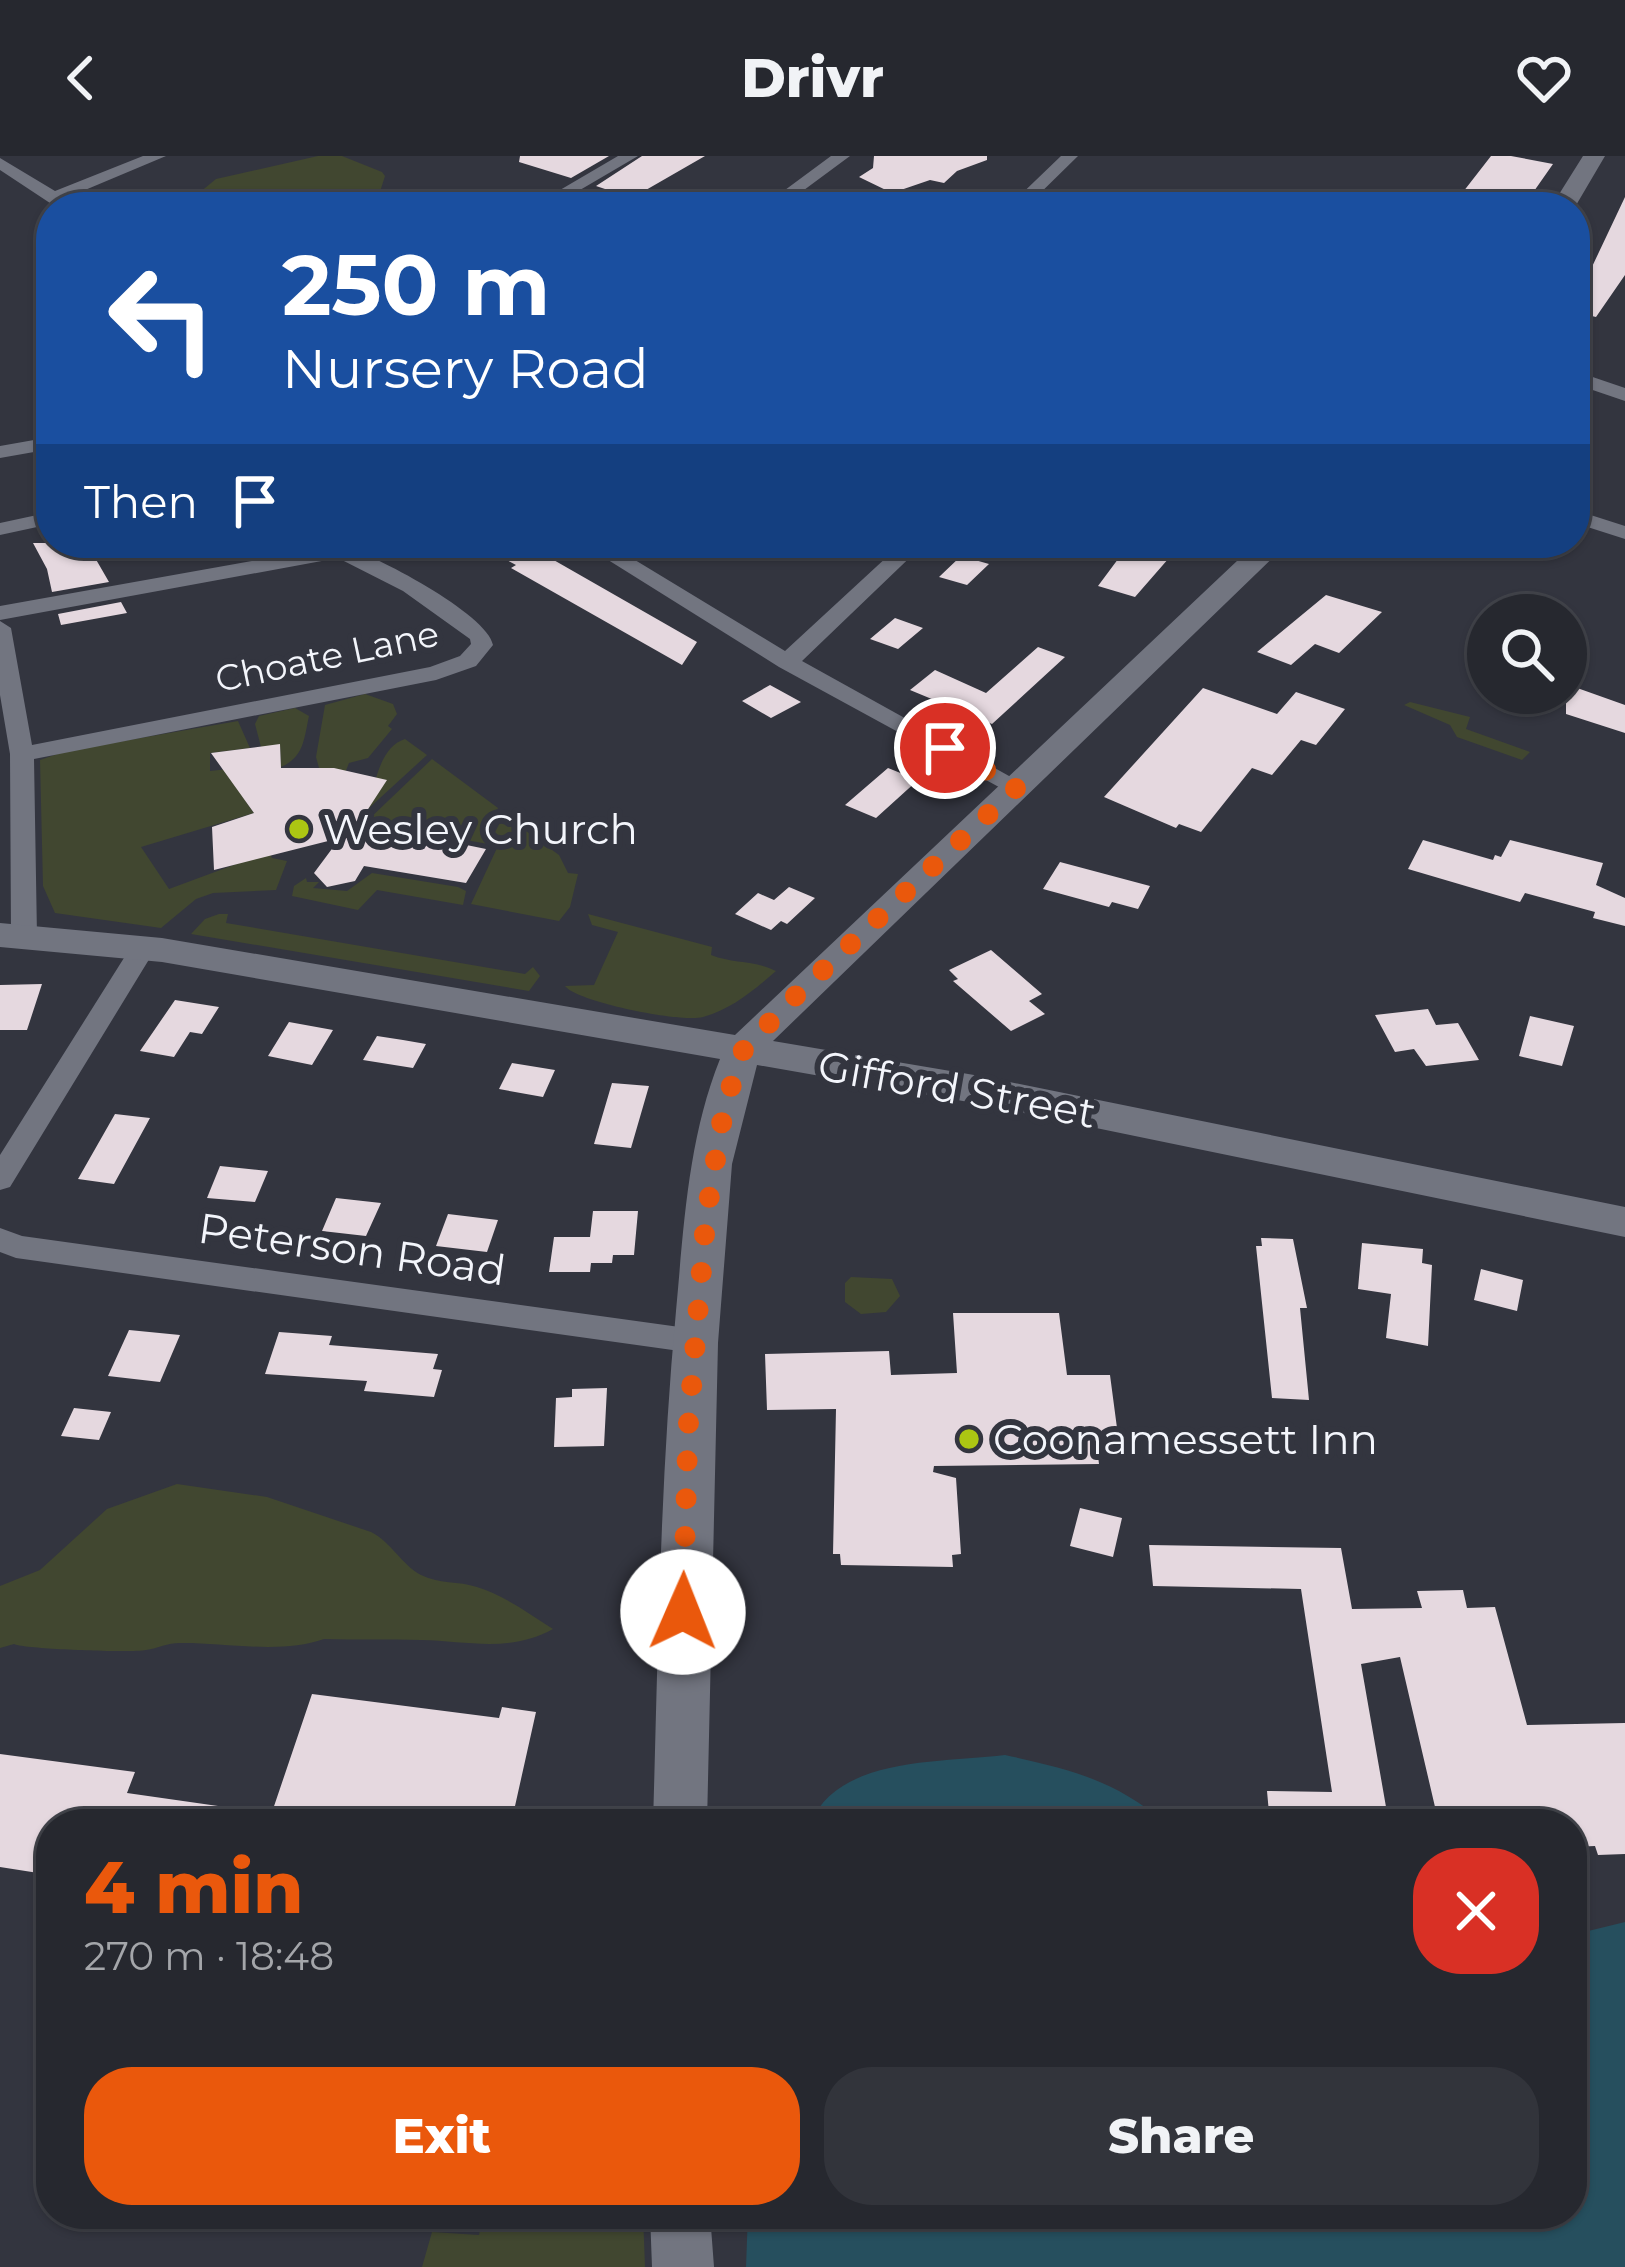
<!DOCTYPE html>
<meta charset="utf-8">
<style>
body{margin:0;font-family:Montserrat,sans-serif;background:#32343b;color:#f1f3f6;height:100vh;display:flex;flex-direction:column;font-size:45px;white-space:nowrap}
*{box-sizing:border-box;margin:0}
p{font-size:39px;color:#a4a6aa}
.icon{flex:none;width:66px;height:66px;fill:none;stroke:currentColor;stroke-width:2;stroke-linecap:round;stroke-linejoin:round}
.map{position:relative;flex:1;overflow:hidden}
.drawer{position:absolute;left:36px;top:1653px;width:1551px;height:420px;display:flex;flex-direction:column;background:#26282f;border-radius:48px;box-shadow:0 3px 9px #0004,0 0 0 3px #42444b}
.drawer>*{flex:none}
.hud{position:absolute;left:36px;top:36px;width:1554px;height:366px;border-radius:48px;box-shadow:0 3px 9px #0004,0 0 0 3px #42444b;background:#1a4fa0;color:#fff;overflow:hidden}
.controls{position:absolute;left:1467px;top:438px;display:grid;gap:24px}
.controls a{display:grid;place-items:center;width:120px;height:120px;border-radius:50%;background:#26282f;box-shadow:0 3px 9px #0004,0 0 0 3px #42444b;font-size:60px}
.pin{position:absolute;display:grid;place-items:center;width:102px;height:102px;color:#fff;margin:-51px;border:6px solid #fff;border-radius:50%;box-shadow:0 3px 12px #0007}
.me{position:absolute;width:132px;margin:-66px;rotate:1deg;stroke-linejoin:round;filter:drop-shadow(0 0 9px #0008)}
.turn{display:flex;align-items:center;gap:42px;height:252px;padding:0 48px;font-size:54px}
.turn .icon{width:156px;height:156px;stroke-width:2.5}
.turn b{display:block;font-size:84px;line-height:102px}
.then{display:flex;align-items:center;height:114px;padding:0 48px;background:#0003;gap:24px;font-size:45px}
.round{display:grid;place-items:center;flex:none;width:126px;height:126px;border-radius:48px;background:#32343b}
.head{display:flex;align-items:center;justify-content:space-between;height:204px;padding:0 48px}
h1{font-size:72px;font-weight:800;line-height:90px;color:#ea580c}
.action{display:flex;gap:24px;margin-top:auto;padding:24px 48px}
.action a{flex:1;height:138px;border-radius:48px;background:#ea580c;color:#fff;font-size:48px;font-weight:800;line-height:138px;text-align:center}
.action a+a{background:#32343b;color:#f1f3f6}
header{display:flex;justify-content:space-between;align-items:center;height:156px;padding:0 48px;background:#26282f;font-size:54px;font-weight:800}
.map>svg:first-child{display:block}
.green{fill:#414730}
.water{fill:#264f5e}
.building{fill:#e5d8df}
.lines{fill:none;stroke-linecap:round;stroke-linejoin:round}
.minor{fill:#727580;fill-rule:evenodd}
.secondary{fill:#727580;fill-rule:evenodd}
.route{stroke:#ea580c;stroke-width:21;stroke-dasharray:0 37.8}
.poi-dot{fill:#acc613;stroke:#33353f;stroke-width:4.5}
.labels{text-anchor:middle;stroke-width:12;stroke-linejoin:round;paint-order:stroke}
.far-street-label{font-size:36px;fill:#f3f5fb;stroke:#33353f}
.poi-label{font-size:42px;fill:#f3f5fb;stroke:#33353f;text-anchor:start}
.street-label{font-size:42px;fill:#f3f5fb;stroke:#33353f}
</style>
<header><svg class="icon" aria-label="back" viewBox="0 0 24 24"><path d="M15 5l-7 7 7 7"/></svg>Drivr<svg class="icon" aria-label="heart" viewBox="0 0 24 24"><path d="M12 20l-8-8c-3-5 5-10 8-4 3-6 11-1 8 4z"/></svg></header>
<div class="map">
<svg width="1625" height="2111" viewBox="0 0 1625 2111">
<rect width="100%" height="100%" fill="#33353f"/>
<path class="green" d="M318,0h24l40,16 3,4 -7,22c-39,17 -143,8 -184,-1l22,-18z
M365,538l28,10 4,10 -9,12 4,3 -24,29 -19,5 -4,10 -26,-5 -3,-11 9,-52z
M1410,546l60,15 -4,12 64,23 -8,8 -65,-23 -7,-12 -46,-20z
M295,552l14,8c-5,23 -5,41 -28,51l-1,-22 -19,2 -6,-23 4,-8z
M238,565l12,27 -40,5v18l36,-4v35l8,11 -113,34 28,42 100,-37 3,6 15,3 -11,29 -63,3 -17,6 -35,29 -106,-15 -12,-27 -3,-126 26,-9z
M405,583l22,16 -59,54c7,-24 11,-62 37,-70z
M432,603l66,49 -11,26 1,10 -122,-22z
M504,659l55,40 9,18 10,1 -8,33 -11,14 -88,-17 26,-56 -3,-14z
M372,717l86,14 8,4 -3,14 -86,-15 -19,20 -66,-14 2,-10 12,-8 1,4h12l-6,6 34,3z
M219,758h9l-2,9 299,51 8,-7 7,9 -11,15 -338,-57 14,-15z
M588,758l124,33 -1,8c23,9 43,5 65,16 -22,19 -44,38 -73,46 -22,6 -126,-15 -138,-31l29,-1 24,-53 -26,-7z
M851,1121l41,2 8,17 -14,16 -25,2 -16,-12v-19z
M177,1328l90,13 104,35c20,10 31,33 50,43 17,9 38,6 56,12 28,9 51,26 76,42 -44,24 -85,12 -132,11 -32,-1 -64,0 -97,-1 -42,15 -96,4 -141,4 -14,-1 -24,5 -37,7 -16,3 -123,-1 -132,-6l-14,4v-62l40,-16 67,-61z
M483,2058h160l2,53h-223l10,-35 47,3z"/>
<path class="water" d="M1005,1599c64,14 111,25 161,69h-356c28,-68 131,-61 195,-69z
M1625,1766v345h-879l2,-53h824v-279z"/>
<path class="building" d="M520,0h89l-38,22 -52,-16z
M642,0h63l-73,42 -36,-12z
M874,0h113v4l-30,11 -13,12 -14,-3 -38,13 -33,-16 14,-9z
M1491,0h20l42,8 -28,40 -62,-12z
M1625,41v78l-29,42 -21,-5v-41h15z
M33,387h40l8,16 13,-3 15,26 -57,10 -5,-23z
M515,387h9l173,99 -15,23 -171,-97 5,-3 -11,-6z
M1127,391l42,11 -34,39 -37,-11z
M961,400l28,8 -22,21 -28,-8z
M1326,439l56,17 -43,41 -24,-9 -24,21 -34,-13z
M121,446l6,11 -66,12 -3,-11z
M895,462l28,10 -25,21 -28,-10z
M1038,491l27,10 -73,67 -82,-34 25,-20 51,23z
M1566,528l59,21v28l-59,-19z
M770,529l31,17 -30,16 -29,-17z
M1203,532l74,26 19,-22 49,17 -29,36 -15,-5 -29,35 -20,-7 -51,64 -22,-8 -3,4 -72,-31z
M280,588l1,24h53l53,12 -28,43 127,26 -20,34 -102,-17 -9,15 -28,6 -13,-14 26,-35 -126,32 -2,-43 42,-14 -43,-60z
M888,612l30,12 -42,38 -31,-13z
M1423,684l70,20 2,-5 6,2 9,-17 93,23 -7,22 29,13v28l-32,-8 2,-6 -70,-19 -5,9 -112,-33z
M1060,706l90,24 -12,23 -26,-7 -3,5 -66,-18z
M789,731l26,11 -28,26 -6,-3 -10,9 -36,-16 23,-21 16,7z
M991,794l51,44 -13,7 16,13 -34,17 -58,-50 5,-2 -9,-9z
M42,828l-15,46h-27v-45z
M175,844l44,7 -17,27 -12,-2 -16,25 -34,-6z
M1428,853l8,16 22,-2 21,37 -53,6 -12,-17 -19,3 -20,-37z
M1530,860l44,10 -12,40 -43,-10z
M289,866l44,8 -21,35 -44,-9z
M377,880l26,4 23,4 -13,24 -50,-8z
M512,907l43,7 -12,27 -44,-8z
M612,927l37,3 -18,62 -37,-4z
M115,958l35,4 -36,66 -36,-5z
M220,1010l48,5 -13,31 -48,-4z
M336,1042l45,5 -15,33 -44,-5z
M593,1055h45l-4,44h-21l-1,8h-21l-1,9h-41l5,-35h36z
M448,1058l50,6 -11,32 -51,-6z
M1261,1082l32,1 14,69h-7l9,92 -37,-2 -16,-152h6z
M1362,1087l61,6 -1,14 10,2 -4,81 -42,-8 5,-44 -33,-5z
M1481,1113l42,11 -6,31 -43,-11z
M953,1157h106l8,62h43l7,53h-7l4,28h-16l1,8 -165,2 -1,6 23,6 5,76 -9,1 1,12 -112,-2 -1,-11h-7l3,-145 -69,1 -2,-56 124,-3 2,24 66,-2z
M129,1174l51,5 -20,47 -52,-6z
M279,1176l53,4 -3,9 109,9 -5,15 9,1 -8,27 -70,-6 3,-10 -102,-7z
M607,1232l-3,58 -50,1 2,-49 16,-1v-8z
M74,1252l37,4 -12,28 -38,-4z
M1080,1352l42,10 -9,39 -43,-11z
M1149,1389l192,3 11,61 70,-1 -5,-17 46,-1 4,18 28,-1 32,118 98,-2v131l-27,1 -3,-9 -23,1v-23h-133l-39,-167 -39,7 28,160h-119l-3,-33 65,1 -31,-203 -148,-3z
M312,1538l187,24 3,-11 34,5 -25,112h-243z
M0,1598l135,18 -8,21 105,15 -2,16h-179v51l-51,-8z"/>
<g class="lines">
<path class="minor" d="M143,0h23l-100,42 10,9h-20l-56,-37v-12l55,33z
M618,0h20l-87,51h-20z
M831,0h19l-69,51h-19z
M1061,0h17l-52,51h-18z
M1575,215l50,17v13l-50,-17z
M51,281v12l-51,9v-12z
M1575,354l50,16v13l-50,-16z
M51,356v12l-51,11v-12z
M581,387h26l178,108 117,-108h23l-123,118 227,126 -12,7 -9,-2 -229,-125z
M341,389c32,9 147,69 152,100l-17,21 -40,14 -402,79 3,177 -13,9 -9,-3 -4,-6 -1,-182 -10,-59v-74l11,7 21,117 398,-78 30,-11 11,-12 -1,-5 -67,-48 -65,-33 -338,62v-14z
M143,783l13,9 -146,239 -10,3v-35l134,-213z
M0,1072l22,8 672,93 11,3 5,9 -5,9 -11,3 -678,-95 -16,-6z"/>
<path class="secondary" d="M1583,0h22l-30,51h-24z
M1256,387h32l-515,498 207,35 645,131v30l-645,-133 -223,-39 -25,99 -14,179 -11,481h-54c5,-171 7,-343 23,-513 8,-86 12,-172 44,-252l-558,-97 -162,-15v-24l162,15 573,97z
M650,2058h60l4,53h-62z"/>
</g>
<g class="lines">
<path class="route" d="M683,1456l5,-183 18,-212 18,-108 18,-57 46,-49 229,-216 -72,-39"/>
</g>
<g class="poi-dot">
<circle cx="299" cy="673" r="12"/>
<circle cx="969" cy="1283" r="12"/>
</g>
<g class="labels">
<g class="far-street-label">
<text transform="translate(327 500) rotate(-12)" y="13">Choate Lane</text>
</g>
<g class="poi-label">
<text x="323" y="688">Wesley Church</text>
<text x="993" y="1298">Coonamessett Inn</text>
</g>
<g class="street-label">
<text transform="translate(957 933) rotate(10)" y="15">Gifford Street</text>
<text transform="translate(352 1093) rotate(8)" y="15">Peterson Road</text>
</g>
</g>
</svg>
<div class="controls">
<a><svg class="icon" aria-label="search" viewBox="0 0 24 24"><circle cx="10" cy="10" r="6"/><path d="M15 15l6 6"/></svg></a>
</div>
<div class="pin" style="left:945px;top:592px;background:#d93025"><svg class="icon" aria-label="arrive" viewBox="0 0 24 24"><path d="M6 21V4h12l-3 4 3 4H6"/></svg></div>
<svg class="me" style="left:683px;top:1456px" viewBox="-20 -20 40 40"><circle r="19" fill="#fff"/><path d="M0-13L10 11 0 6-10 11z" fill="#ea580c"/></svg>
<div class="hud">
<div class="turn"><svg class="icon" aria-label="left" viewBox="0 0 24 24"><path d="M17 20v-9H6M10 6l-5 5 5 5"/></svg><div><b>250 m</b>Nursery Road</div></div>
<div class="then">Then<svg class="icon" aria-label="arrive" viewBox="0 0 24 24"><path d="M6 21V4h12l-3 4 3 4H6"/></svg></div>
</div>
<section class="drawer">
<div class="head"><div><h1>4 min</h1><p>270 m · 18:48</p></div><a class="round" style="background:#d93025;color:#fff"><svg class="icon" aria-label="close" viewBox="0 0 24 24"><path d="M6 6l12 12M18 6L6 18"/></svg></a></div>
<div class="action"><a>Exit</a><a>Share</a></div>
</section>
</div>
